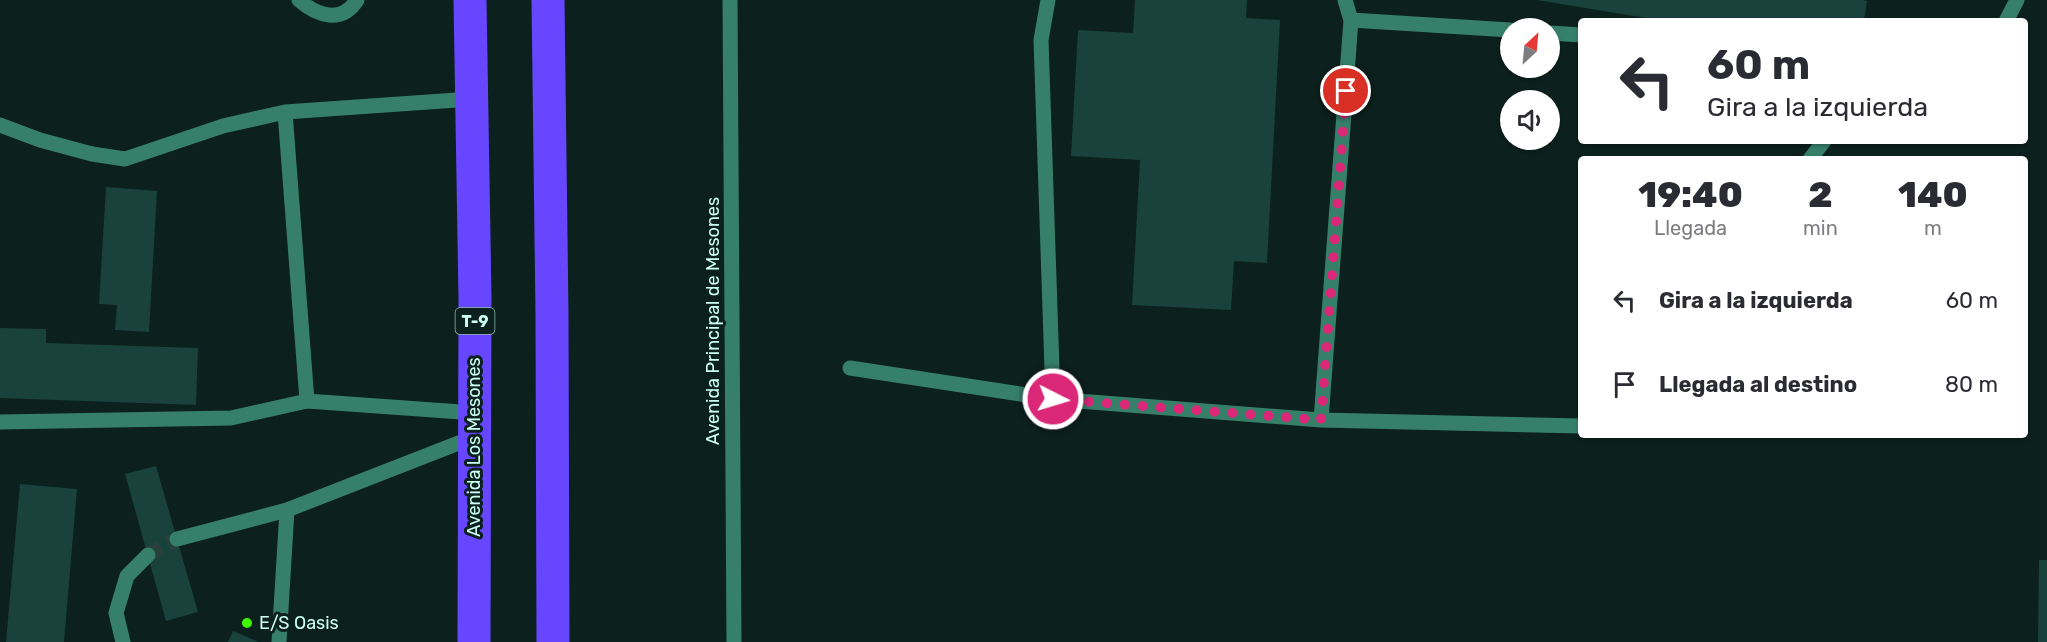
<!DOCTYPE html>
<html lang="es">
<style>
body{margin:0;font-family:Rubik,sans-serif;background:#f2f2f3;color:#2b2b33;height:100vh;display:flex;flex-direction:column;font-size:22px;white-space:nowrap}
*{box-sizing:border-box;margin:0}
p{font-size:20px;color:#7c7c81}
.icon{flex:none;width:33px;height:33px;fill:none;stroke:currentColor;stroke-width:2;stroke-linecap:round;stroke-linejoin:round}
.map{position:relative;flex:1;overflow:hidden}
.panel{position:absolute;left:1578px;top:156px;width:450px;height:282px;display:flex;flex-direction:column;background:#fff;border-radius:6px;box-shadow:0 2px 4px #0004}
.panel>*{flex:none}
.guide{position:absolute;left:1578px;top:18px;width:450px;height:126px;border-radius:6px;box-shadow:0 2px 4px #0004;background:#fff;color:#2b2b33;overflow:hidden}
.needle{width:39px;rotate:26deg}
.buttons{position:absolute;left:1500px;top:18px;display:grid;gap:12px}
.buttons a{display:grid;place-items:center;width:60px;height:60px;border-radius:50%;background:#fff;box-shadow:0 2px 4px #0004;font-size:30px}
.pin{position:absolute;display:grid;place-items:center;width:51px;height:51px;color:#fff;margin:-26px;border:3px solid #fff;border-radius:50%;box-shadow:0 2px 6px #0007}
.me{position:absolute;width:66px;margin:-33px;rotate:95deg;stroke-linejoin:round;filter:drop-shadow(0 0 4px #0008)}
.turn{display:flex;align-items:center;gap:21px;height:126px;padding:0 30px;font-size:27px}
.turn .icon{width:78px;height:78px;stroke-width:2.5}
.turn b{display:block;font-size:42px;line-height:51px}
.eta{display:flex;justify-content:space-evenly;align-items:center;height:102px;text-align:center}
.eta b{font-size:36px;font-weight:800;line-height:42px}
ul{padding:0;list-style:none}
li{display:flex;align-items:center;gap:18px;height:84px;padding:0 30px}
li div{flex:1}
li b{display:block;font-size:22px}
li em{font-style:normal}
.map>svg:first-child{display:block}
.building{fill:#18423b}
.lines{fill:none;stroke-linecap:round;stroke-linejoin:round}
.minor-tunnel{stroke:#29413d;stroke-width:15;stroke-dasharray:15 8;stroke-linecap:butt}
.minor{stroke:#368069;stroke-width:15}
.highway{stroke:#6647ff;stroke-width:33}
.route{stroke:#db2777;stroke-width:10;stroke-dasharray:0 18}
.poi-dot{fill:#3ef700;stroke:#0c201d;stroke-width:2}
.labels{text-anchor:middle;stroke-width:6;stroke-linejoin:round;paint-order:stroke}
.shield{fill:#0c201d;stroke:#92bcb3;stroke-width:1.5}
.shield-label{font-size:16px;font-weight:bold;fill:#ccfff3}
.street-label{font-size:18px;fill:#ccfff3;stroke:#0c201d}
.poi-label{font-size:18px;fill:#ccfff3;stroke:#0c201d;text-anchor:start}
</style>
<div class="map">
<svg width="2047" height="642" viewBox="0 0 2047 642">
<rect width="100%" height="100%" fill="#0c201d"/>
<path class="building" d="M1135,0h112l-1,18 34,2 -13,243 -33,-2 -3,49 -99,-5 8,-145 -69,-4 7,-126 55,3z
M1537,0h326l4,1 -3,20h-200z
M106,187l51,4 -8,141 -34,-2 2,-25 -18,-1z
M0,328l46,1v14l152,5 -2,57 -196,-7z
M156,466l42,146 -32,9 -41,-147z
M20,484l57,5 -13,153h-58z
M2039,560h8v82h-9z
M233,631l26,11h-31z"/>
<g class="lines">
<path class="minor-tunnel" d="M148,555l29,-16"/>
<path class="minor" d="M299,0c18,16 43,24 58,0
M730,0l4,642
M1048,0l-7,40 12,359
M1351,20l159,10
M2006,21l11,-21
M1550,33l31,2
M285,112l22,289
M0,125l40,15 52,14 33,5 98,-33 62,-14 186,-13
M1810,159l14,-18
M850,368l203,31 268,21 260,6
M1321,420l30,-400 -6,-20
M0,422l231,-4 76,-17 168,12
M177,539l110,-29 187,-73
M123,642l-7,-29 11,-37 21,-21
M279,642l8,-132"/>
<path class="highway" d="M470,0l5,298 -1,344
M548,0l4,316 1,326"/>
</g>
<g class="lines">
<path class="route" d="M1053,399l268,21 25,-329"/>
</g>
<circle class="poi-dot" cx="247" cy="623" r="6"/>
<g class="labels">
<rect class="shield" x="455.5" y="308" width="39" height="26" rx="4.5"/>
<g class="shield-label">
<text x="475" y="327">T-9</text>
</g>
<g class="street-label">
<text transform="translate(713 321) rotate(-90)" y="6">Avenida Principal de Mesones</text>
<text transform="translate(474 447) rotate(-90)" y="6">Avenida Los Mesones</text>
</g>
<g class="poi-label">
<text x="259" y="629">E/S Oasis</text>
</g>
</g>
</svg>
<div class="buttons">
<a><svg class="needle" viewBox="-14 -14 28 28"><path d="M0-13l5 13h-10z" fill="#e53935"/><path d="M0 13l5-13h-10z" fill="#7c7c81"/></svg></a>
<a><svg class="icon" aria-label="sound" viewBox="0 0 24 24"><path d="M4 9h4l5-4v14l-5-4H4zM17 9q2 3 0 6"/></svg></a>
</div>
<div class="pin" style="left:1346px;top:91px;background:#d93025"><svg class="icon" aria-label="arrive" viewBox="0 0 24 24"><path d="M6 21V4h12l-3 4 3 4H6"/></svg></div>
<svg class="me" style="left:1053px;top:399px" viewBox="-20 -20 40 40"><circle r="17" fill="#db2777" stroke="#fff" stroke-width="3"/><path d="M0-11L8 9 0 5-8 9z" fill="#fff"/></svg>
<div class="guide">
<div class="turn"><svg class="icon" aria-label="left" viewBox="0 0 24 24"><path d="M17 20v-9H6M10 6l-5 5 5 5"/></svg><div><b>60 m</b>Gira a la izquierda</div></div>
</div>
<section class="panel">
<div class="eta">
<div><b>19:40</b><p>Llegada</p></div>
<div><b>2</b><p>min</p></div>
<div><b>140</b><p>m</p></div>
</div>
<ul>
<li><svg class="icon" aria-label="left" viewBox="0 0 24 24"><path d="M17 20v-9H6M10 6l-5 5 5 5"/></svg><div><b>Gira a la izquierda</b></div><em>60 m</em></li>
<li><svg class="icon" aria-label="arrive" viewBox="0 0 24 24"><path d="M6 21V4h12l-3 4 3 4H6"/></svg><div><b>Llegada al destino</b></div><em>80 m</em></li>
</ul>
</section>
</div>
